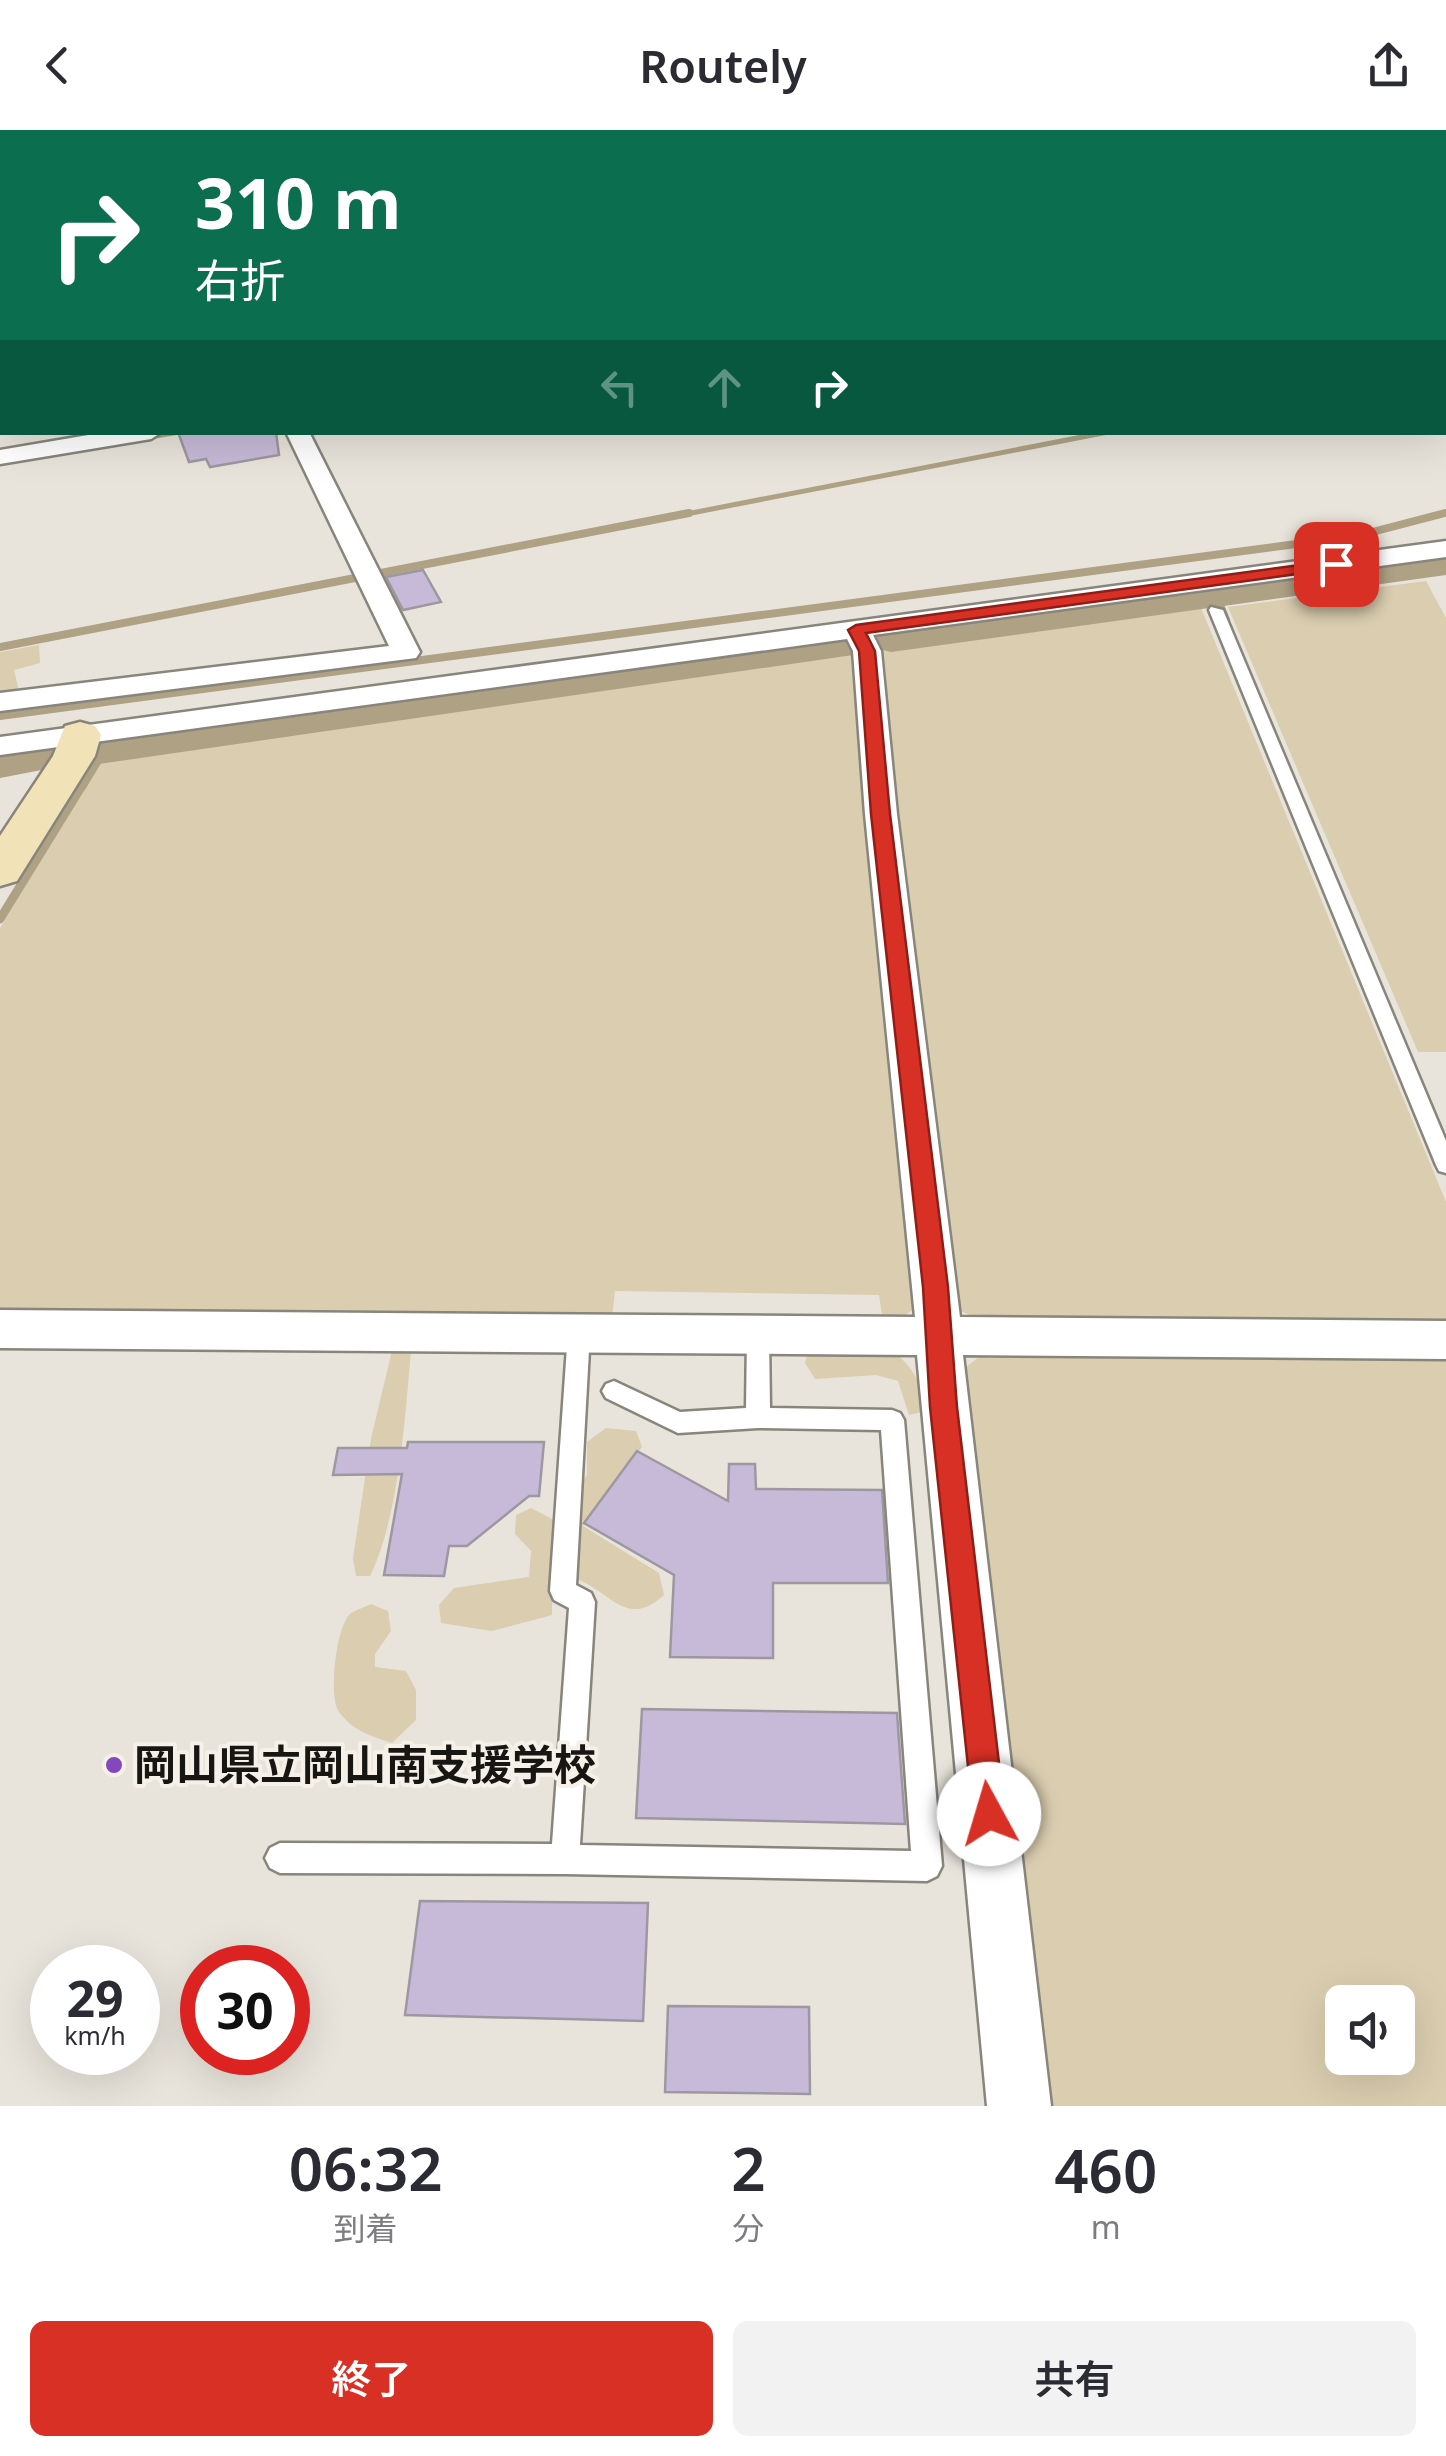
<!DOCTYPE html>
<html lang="ja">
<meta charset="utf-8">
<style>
body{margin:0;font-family:"Noto Sans","Noto Sans JP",sans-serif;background:#f2f2f3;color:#2b2b33;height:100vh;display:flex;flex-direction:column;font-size:38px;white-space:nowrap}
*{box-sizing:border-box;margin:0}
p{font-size:32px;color:#7c7c81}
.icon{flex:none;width:55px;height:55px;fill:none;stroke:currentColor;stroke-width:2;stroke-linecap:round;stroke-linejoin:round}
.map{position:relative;height:1976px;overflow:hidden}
.drawer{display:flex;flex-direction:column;background:#fff;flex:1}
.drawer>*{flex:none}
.top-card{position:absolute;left:0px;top:0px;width:1448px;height:305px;box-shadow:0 10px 40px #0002;background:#0b6e4f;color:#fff;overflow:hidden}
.tools{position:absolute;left:1325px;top:1855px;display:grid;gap:20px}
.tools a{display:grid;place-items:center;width:90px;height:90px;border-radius:15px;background:#fff;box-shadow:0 10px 40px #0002;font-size:50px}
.speed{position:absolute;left:30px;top:1815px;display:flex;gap:20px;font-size:50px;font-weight:700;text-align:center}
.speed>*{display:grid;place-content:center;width:130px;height:130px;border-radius:50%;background:#fff;box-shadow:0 10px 40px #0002;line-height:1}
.speed small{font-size:25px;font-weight:400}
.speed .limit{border:15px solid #d22;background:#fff;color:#111}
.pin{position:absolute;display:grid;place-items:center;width:85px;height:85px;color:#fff;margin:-42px;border-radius:20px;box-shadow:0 5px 15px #0006}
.me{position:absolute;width:110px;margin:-55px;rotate:354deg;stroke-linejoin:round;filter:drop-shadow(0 0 8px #0008)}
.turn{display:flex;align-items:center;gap:35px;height:210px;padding:0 30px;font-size:45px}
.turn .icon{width:130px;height:130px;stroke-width:2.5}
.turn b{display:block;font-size:70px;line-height:85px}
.lanes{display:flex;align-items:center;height:95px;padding:0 30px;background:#0003;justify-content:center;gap:50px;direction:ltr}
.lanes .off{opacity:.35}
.eta{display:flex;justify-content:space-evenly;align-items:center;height:170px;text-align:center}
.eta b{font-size:60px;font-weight:600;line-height:70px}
.primary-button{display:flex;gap:20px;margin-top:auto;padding:20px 30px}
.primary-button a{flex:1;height:115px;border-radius:15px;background:#d93025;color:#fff;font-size:40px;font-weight:600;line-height:115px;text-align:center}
.primary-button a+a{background:#f2f2f3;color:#2b2b33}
header{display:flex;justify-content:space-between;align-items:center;height:130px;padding:0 30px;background:#fff;font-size:45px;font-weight:600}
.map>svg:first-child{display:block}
.green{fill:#dacdb0;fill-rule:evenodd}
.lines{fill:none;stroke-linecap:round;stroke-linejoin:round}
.stream-far2{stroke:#aea184;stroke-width:5}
.stream-far1{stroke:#aea184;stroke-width:8}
.stream{stroke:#aea184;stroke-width:9}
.river{fill:#aea184;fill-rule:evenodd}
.building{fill:#c7bad8;stroke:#9c98a1;stroke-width:2.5}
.lane-casing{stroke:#88857c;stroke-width:5}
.street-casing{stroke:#88857c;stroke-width:5}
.secondary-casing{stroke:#88857c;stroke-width:5}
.path{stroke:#827f79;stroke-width:2.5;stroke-dasharray:2.5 2.5;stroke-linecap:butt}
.lane{fill:#fff;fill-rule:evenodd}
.street{fill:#fff;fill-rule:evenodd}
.secondary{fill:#f1e3b7;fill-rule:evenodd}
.route{fill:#d93025;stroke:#8d1f18;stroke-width:2.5}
.poi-dot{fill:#8448be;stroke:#f5f1e8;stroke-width:4}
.labels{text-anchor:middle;stroke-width:8;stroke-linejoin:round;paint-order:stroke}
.near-poi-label{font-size:42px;font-weight:bold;fill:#181613;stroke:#f5f1e8;text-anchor:start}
</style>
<header><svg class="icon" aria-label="back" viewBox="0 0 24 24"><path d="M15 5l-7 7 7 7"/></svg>Routely<svg class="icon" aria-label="share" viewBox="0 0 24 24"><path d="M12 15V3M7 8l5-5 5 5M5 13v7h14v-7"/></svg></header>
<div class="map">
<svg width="1446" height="1976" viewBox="0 0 1446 1976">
<rect width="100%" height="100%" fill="#e8e4db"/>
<path class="green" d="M1426,451l20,37v434h-28l-190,-445z
M1199,473l247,599v123l-471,-7 -16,-8 -10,-14 -71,-649z
M39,515l1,18 -26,7 6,25 -20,4v-47z
M857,521l61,639 -4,19 -15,10 -16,3 -4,-27 -264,-4 -3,27 -612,-4v-386l105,-174z
M394,1212l17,9c-6,67 -12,166 -41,225h-14l-3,-18 18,-119z
M988,1220l458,1v755h-399l-85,-736zM1342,1872h56v56h-56z
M808,1221l91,5c18,18 24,31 26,55l-16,4 -11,-34 -22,-6 -61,4 -10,-16z
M606,1298l30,3 6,16 -59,79 76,47 5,22c-39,36 -55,-7 -91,-17l-21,10v27l-60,16 -51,-8 -2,-18 15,-17 75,-11 2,-26 -16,-17 1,-19 15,-7 23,12 33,-45v-33z
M371,1474l17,7 3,20 -16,23v13l31,4 10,19v30l-24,23c-21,-7 -39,-12 -53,-31 -11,-15 -3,-85 11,-98 5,-4 15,-7 21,-10z"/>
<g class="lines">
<path class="stream-far2" d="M965,0l4,2
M109,2l17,-2
M756,2l20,-2
M1398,2l18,-2
M144,308l35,-6
M676,386l432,-84
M1435,386l11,-3"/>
<path class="stream-far1" d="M1216,465l10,25
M0,517l689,-134
M0,586l1357,-180 88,-23
M82,657l23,-38"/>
<path class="stream" d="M0,789l83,-135"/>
<path class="river" d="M1446,421v24l-555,77 -16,-4 -6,-9 6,-9 16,-4z
M837,503l16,4 6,9 -6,9 -754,109 -17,-5 -7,-10 7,-10 17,-5z
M40,612l17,5 7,10 -7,10 -57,11v-30z"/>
</g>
<path class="building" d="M178,302h98l3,23 -69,12 -4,-8 -17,3z
M423,440l18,32 -38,8 -17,-33z
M408,1312h136l-5,54h-10l-62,50h-18l-5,30 -60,-1 18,-101 -69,1 5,-27h69z
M637,1321l91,50 1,-37h26l1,25 126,1 6,93h-115v75l-103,-1 4,-82 -90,-52z
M642,1579l255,4 8,111 -269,-6z
M420,1771l228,2 -5,118 -238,-6z
M668,1876l141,1 1,87 -145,-2z"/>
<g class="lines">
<defs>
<path id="lane" d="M1211,477l12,3 223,531v32l-7,-2 -3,-6 -227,-555z
M579,1192l8,3 3,7 -14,253 15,8 4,9 -15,243 331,6 -30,-421 -123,-2 -80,5 -72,-35 -4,-7 4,-7 8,-3 66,31 66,-4 1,-73 3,-7 8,-3 8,3 3,7 1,73 122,2 8,3 4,7 38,446 -5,10 -10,5 -362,-7 -285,-1 -10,-5 -5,-10 5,-10 10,-5 272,1 17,-236 -15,-8 -4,-9 18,-259 3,-7z"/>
<path id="street" d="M129,0h17l1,2h-16z
M229,0h17l1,2h-16z
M334,0h17l1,2h-16z
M386,0h17l1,2h-16z
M888,0h19l1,2h-18z
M970,0h19l1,2h-18z
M1445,88h1v10h-1z
M1445,254l1,1v14l-1,-1z
M106,302h56l-11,7 -151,25v-14z
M286,302h23l111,220 -4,6 -416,53v-18l389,-47z
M1446,411v16l-573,78 8,16 16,163 63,503 486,4v38l-483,-4 88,751h-64l-70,-751 -917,-7v-38l915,7 -50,-503 -12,-163 -6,-12 -847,116v-18z"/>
<path id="secondary" d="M80,592l15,4 6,9 -6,21 -78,125 -17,5v-50l53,-80 12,-30z"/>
</defs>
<use href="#lane" class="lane-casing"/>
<use href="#street" class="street-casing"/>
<use href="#secondary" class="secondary-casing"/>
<path class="path" d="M1385,2l18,-2"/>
<use href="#lane" class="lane"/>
<use href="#street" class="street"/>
<use href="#secondary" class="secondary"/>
</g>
<path class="route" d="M1336,430l7,4 -2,4 -475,65 9,18 15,163 58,473 9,120 48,407 -4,11 -12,5 -11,-5 -5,-11 -43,-407 -7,-120 -52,-473 -12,-163 -11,-21 8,-5z"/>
<circle class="poi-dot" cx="114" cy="1635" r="10"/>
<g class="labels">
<g class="near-poi-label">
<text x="134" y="1650">岡山県立岡山南支援学校</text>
</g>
</g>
</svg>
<div class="tools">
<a><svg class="icon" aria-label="sound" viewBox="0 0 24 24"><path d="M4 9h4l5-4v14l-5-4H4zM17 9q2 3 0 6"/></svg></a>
</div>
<div class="speed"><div>29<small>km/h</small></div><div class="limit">30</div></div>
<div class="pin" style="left:1336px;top:434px;background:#d93025"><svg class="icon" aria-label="arrive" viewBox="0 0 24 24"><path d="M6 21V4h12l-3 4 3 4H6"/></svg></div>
<svg class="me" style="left:989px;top:1684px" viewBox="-20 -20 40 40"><circle r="19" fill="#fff"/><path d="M0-13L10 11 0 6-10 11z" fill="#d93025"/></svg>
<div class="top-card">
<div class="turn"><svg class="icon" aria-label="right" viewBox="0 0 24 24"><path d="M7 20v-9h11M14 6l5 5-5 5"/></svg><div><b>310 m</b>右折</div></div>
<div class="lanes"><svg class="icon off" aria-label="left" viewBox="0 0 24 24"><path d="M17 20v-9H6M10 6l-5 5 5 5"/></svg><svg class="icon off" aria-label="ahead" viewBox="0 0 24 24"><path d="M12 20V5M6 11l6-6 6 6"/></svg><svg class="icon" aria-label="right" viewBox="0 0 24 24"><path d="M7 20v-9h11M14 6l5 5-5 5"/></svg></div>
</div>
</div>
<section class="drawer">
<div class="eta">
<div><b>06:32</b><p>到着</p></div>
<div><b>2</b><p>分</p></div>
<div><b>460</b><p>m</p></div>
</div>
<div class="primary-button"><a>終了</a><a>共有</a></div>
</section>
